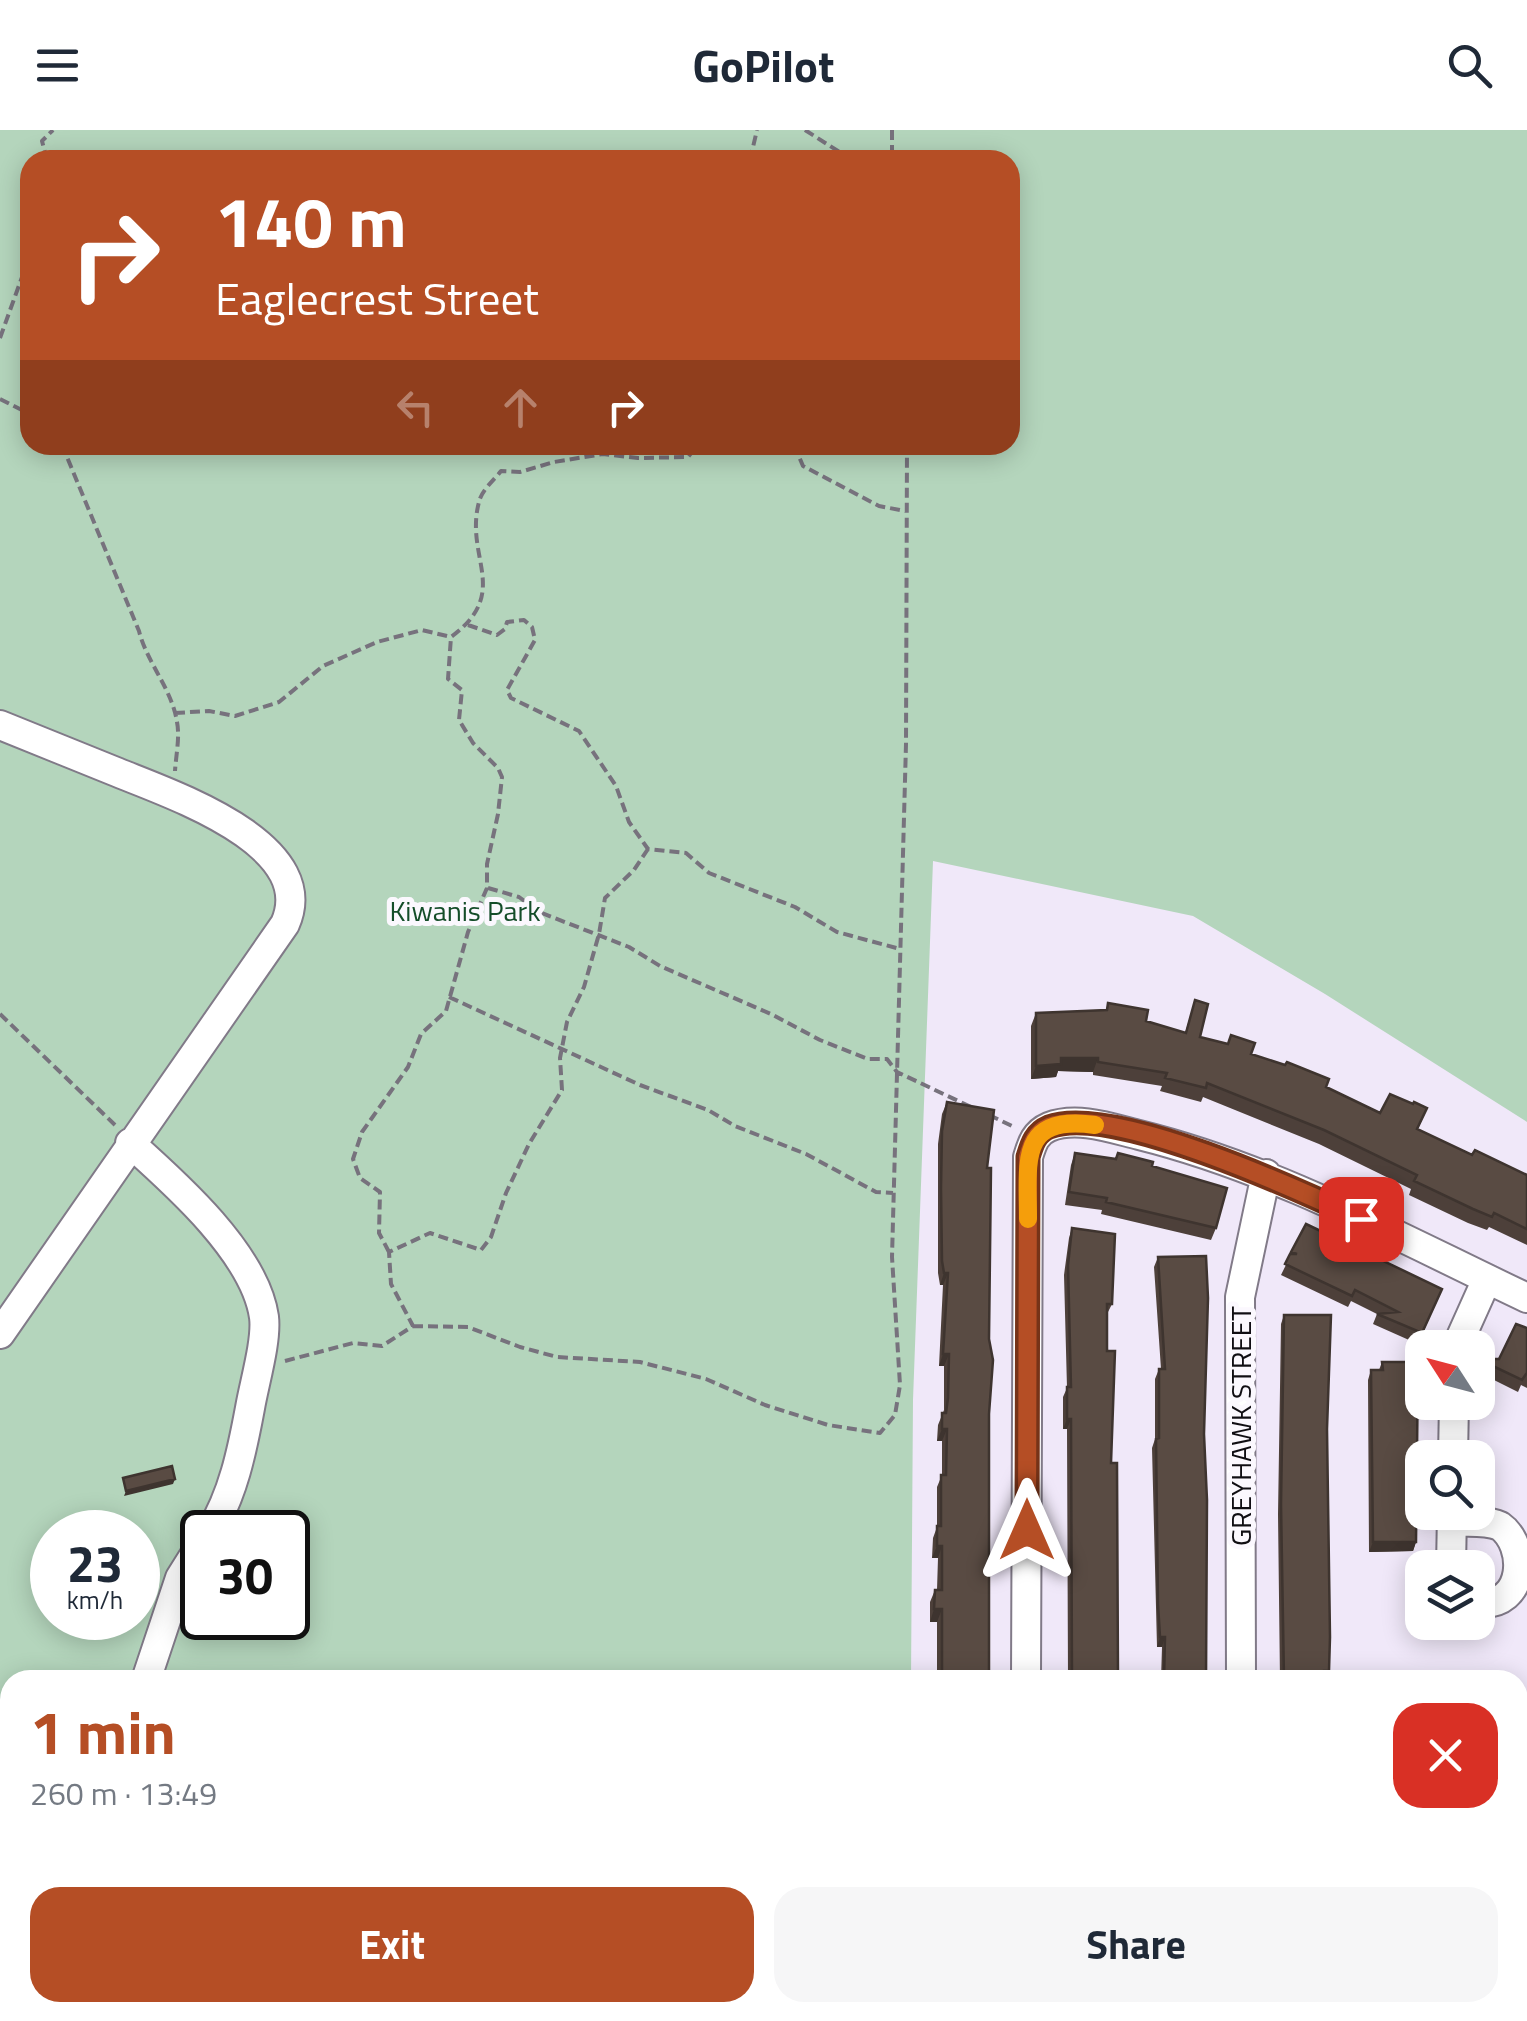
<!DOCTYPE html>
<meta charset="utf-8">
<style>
body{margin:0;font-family:"Titillium Web",sans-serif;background:#f6f6f7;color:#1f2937;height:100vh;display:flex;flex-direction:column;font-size:38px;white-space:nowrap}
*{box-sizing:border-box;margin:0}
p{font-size:32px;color:#747a83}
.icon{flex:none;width:55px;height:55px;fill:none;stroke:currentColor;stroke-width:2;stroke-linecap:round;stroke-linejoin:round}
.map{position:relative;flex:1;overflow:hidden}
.side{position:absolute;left:0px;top:1540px;width:1528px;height:352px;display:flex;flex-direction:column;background:#fff;border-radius:30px 30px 0 0;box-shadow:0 5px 25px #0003}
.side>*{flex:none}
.guide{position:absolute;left:20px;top:20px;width:1000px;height:305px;border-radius:30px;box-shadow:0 5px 25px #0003;background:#b54e25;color:#fff;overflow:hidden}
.needle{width:65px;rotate:306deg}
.tools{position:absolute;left:1405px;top:1200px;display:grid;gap:20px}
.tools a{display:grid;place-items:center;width:90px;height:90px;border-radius:20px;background:#fff;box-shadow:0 5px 25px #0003;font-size:50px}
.speed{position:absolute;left:30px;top:1380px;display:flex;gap:20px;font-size:50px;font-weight:700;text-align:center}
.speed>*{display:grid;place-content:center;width:130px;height:130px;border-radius:50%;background:#fff;box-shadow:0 5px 25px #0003;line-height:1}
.speed small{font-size:25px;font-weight:400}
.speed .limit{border:5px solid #111;border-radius:15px;background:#fff;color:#111}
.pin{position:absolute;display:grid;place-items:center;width:85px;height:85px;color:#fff;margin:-42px;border-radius:20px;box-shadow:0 5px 15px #0006}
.me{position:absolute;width:110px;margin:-55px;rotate:0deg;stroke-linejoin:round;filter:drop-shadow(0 0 8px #0008)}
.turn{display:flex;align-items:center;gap:35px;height:210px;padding:0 30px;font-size:45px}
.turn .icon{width:130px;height:130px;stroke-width:2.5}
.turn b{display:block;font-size:70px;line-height:85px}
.lanes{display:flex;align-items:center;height:95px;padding:0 30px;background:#0003;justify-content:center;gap:50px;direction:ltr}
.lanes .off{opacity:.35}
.round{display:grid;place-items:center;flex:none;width:105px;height:105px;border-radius:30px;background:#f6f6f7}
.overview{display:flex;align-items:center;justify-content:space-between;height:170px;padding:0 30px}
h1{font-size:60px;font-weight:700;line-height:75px;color:#b54e25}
.primary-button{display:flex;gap:20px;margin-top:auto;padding:20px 30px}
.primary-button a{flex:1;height:115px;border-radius:30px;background:#b54e25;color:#fff;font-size:40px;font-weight:700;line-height:115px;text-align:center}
.primary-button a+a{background:#f6f6f7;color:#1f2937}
header{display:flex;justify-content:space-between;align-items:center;height:130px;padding:0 30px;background:#fff;font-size:45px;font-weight:700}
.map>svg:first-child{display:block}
.green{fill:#b4d5bc;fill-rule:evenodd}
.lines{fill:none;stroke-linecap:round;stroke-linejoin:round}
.minor-casing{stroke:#817a88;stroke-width:32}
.path{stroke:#77727d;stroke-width:4;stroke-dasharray:10 5;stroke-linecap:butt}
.minor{stroke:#fff;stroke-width:28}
.wall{fill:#4d403a}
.shaded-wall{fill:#3e342f}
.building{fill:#594b43;stroke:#3e342f;stroke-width:2.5}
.route-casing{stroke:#763318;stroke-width:25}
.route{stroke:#b54e25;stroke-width:18}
.slow{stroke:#f59e0b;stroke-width:18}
.labels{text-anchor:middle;stroke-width:10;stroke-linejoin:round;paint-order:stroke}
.park-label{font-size:28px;fill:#144d29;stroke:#fbf8fe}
.street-label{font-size:28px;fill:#100e13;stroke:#fbf8fe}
</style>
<header><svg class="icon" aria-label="menu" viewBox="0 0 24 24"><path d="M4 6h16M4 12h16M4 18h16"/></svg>GoPilot<svg class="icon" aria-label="search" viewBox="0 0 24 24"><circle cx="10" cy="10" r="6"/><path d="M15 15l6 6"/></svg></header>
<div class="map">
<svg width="1527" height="1891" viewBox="0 0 1527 1891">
<rect width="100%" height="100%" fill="#f0e8f9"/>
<path class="green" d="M0,0h1527v992l-202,-128 -132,-78 -260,-55 -20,539 -2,280h-901v274l-10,-1zM30,30h980v285h-980zM52,1402h86v86h-86zM202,1402h86v86h-86z
M909,1883v8h-556l-38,-8z"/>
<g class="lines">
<defs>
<path id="minor" d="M0,595c38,15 76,31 114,46 53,22 207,72 171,153l-285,410
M130,1013c46,41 125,111 134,174 3,24 -10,67 -14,91 -8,43 -17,87 -40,124
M1456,1218l31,-69
M1453,1328l1,-56
M1452,1392c15,0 34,-2 48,4 27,19 27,81 -22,77
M1451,1438l1,-56
M146,1550l34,-102 22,-35
M1026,1550l2,-523c4,-13 7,-24 21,-30 28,-11 62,1 90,8 137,34 261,103 388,163
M1241,1550l-1,-383 26,-123
M1518,1704l9,3
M0,1709l10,-6
M58,1891l2,-9
M1025,1891v-9"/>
</defs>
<use href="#minor" class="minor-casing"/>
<path class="path" d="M805,0l47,30
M892,0v30
M47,30l-5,-19 11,-11
M750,30l7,-30
M30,92v12
M0,208l30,-83
M0,269l30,15
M62,315l77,186c8,32 33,58 38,91 3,15 -1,33 -2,49
M794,315l9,21 76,40 26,5
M468,495l29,10 8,-6 2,-7 17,-2 8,7 3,13 -28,50 4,8 68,33 37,55 13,36 19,27 38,4 23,20 86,34 42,25 63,17
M175,583l34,-2 26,5 44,-14 44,-36 54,-24 45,-12 29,7c61,-45 13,-79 28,-135 2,-11 15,-22 22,-31l19,1 34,-10 49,-8 35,4 50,-1 10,-12
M488,758l31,9 20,15 90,35 31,19 111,48 49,26 48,19h19l10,13 74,35
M449,867l191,88 68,25 27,16 71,28 70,38 17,1
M0,884l115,111
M989,985l23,11
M389,1122l-10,-19 1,-41 -20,-14 -7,-19 9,-27 46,-65 13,-33 25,-23 22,-79 19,-44v-24l11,-50 4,-37 -4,-9 -25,-25 -14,-23 3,-30 -14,-11 3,-42
M413,1196l55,1 52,20 37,10 83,5 66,17 59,26 63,20 52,8 15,-18 5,-30 -8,-128 14,-513 1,-299
M285,1231l68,-18 29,3 31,-20 -22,-42 -2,-32 41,-19 51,17 10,-13 15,-44 23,-49 33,-54 -2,-32 7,-36 17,-35 15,-53 6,-36 29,-28 14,-21
M0,1760l10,-5"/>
<use href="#minor" class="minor"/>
</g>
<path class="wall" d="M1195,870l5,37 51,17 129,59 33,-9 14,4 -9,21 54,26 55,20v70l-38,-18 -2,3 -19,-7 -59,-28 2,-6 -92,-45 -116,-47 -2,5 -41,-11 2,-5 -69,-11v-3l-35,-1 -2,6 -25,2v-53l5,-13 70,-3 2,-7 38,18 39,12z
M947,972l40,66 2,246v266h-52v-58h-7v-20l5,-12h2l1,-32h-6l1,-20 4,-11v-40l5,-12v-34h-5l1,-16 6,-15v-44h-5l4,-81h-3l-2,-12v-129l4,-30z
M1075,1023l77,13 64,62 -5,12 -110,-26 1,-4 -37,-5 6,-40z
M1306,1094l136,65 -24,55 -45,-20 4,-10 -26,-13 -3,6 -67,-32z
M1072,1098l40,76 -5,10 11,366h-50l-1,-251h-4v-32l4,-9 -3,-113 5,-37z
M1158,1127l46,177 2,246h-45l1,-33h-5l-5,-199 3,-9v-60l4,-10h2l-7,-102z
M1284,1185l43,114 -2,251h-45l-2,-166 3,-190z
M1527,1198v60l-6,-3 -3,7 -40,-20v-13h21z
M1382,1232l34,180 -3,9 -44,1 -1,-172 3,-10h8z
M1518,1604l9,2v58l-9,-2z
M1518,1727l9,2v68l-9,-3z
M1518,1827l9,3v57l-12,-5h3z"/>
<path class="shaded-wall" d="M1061,928h37l-5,14 -35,-1 -2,6 -25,2 5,-13z
M944,1143h4l-5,12h-3z
M943,1224h6l-5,12h-5z
M1067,1289h4l-4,10h-4z
M942,1299h5l-5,12h-5z
M175,1349l-2,5 -49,12 2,-5z
M1373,1412h43l-3,9 -44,1z
M937,1416h5l-4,12h-6z
M934,1479h8l-5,13h-7z
M1160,1507h5l-3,10h-5z"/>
<path class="building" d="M1195,870l13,4 -8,33 28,7 3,-9 24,8 -4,11 34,11 2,-3 42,17 -3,8 54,26 10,-19 23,10 1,-2 13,6 -10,21 55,26 3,-5 52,25v54l-33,-16 -2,4 -19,-8 -59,-28 3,-6 -93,-45 -117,-47 -1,5 -41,-10 2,-5 -69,-11v-4h-37v6l-25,2v-53l71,-3 1,-7 40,7 -2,11 40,12z
M947,972l47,8 -7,58h4l-2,171 4,21 -4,54v266h-47v-71h-8l1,-19h7v-44h-5v-20h4v-51h5l1,-46h-5v-16h4l2,-15 1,-44h-6l5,-81h-4l-2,-12 -1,-73 1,-57z
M1075,1023l41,6 2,-6 35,9 -1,4 75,22 -11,40 -110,-26 1,-4 -38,-6z
M1306,1094l136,65 -20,44 -45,-19 21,-2 -43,-22 -3,6 -67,-32 5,-10h7l-6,-2z
M1072,1098l43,6 -3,70h-5v47h8l-4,112h6l1,217h-46l-1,-261h-4v-32h4l-3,-122z
M1206,1126l2,42 -4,136 3,66 -1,180h-42l1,-43h-5l-2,-33 -2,-165 3,-1v-69h6l-7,-112z
M1284,1185h47l-4,114 3,208 -1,34h-5v9h-40l-3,-176z
M1516,1194l11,4v46h-1l-4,6 -44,-21h21z
M1382,1232h36l-2,180h-43l-2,-172h12z
M172,1336l3,13 -49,12 -3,-13z
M1518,1604l9,2v48l-9,-2z
M1518,1727l9,2v56l-9,-3z
M1518,1827l9,3v45l-9,-4z
M126,1882h57l-2,9h-58z
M943,1882h42v9h-42z"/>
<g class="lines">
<defs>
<path id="route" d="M1027,1400l1,-373c4,-13 7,-24 21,-30 62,-24 250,63 312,92"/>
</defs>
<use href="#route" class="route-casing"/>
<use href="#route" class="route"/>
<path class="slow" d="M1028,1089c0,-58 -10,-105 67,-94"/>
</g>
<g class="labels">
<g class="park-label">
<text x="465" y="791">Kiwanis Park</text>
</g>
<g class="street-label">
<text transform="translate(1241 1296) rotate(-90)" y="10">GREYHAWK STREET</text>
</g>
</g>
</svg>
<div class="tools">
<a><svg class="needle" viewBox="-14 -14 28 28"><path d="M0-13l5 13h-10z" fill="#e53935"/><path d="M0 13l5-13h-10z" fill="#747a83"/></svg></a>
<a><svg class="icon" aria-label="search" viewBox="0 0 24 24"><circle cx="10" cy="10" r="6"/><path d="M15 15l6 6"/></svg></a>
<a><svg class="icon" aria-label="layers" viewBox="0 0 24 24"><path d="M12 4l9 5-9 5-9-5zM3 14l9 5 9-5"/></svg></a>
</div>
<div class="speed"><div>23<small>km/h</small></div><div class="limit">30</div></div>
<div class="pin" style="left:1361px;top:1089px;background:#d93025"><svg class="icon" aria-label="arrive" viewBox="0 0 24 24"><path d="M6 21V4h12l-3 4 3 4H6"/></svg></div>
<svg class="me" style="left:1027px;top:1400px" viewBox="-20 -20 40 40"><path d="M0-17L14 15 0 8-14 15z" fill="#b54e25" stroke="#fff" stroke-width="4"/></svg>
<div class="guide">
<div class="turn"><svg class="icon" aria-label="right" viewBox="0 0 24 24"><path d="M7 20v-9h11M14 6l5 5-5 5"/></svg><div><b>140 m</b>Eaglecrest Street</div></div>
<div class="lanes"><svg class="icon off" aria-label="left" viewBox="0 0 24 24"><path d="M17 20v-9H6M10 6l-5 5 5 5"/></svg><svg class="icon off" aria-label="ahead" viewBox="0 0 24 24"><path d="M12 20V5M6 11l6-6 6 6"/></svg><svg class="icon" aria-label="right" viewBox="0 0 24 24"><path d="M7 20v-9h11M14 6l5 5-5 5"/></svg></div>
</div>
<section class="side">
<div class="overview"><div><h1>1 min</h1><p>260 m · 13:49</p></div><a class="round" style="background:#d93025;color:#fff"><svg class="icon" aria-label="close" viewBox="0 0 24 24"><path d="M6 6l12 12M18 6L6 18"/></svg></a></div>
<div class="primary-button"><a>Exit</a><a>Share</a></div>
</section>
</div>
